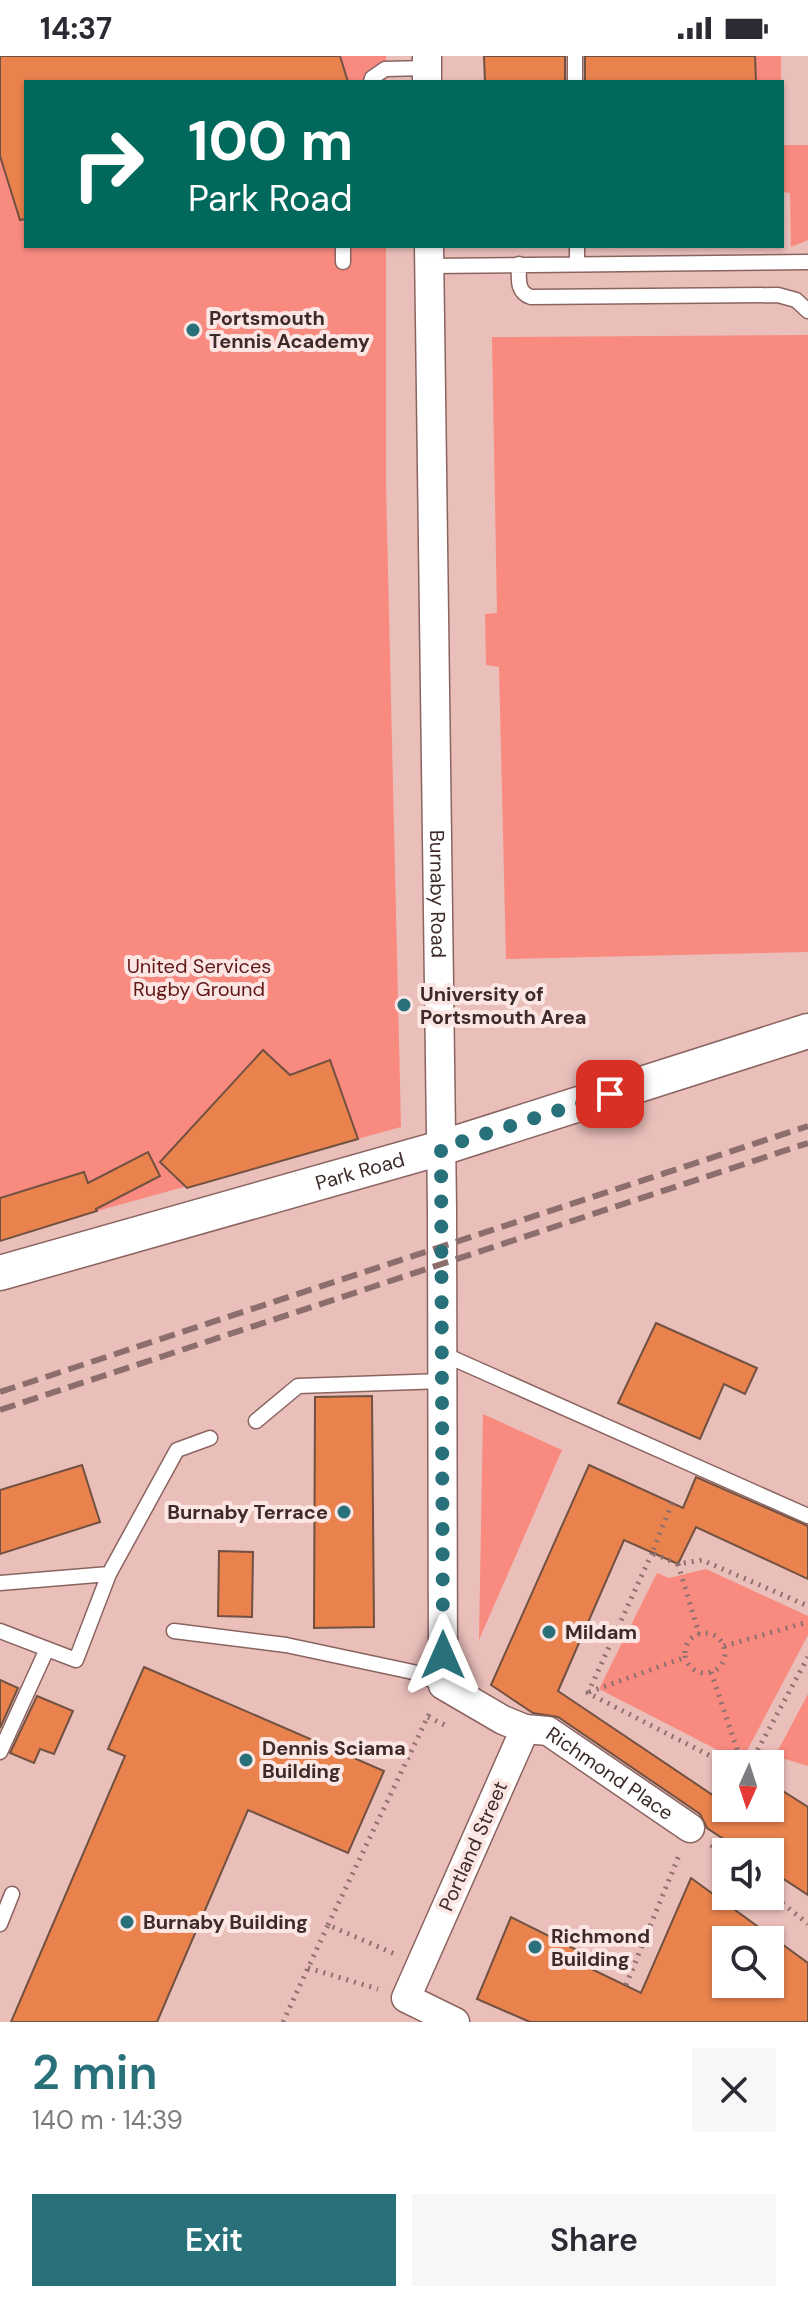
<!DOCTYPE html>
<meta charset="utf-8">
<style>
body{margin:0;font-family:"DM Sans",sans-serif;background:#f7f7f7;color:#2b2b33;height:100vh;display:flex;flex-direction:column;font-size:30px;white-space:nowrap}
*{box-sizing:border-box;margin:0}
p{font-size:26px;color:#7c7c81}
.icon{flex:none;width:44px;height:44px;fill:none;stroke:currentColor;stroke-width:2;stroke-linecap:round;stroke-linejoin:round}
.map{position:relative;height:1966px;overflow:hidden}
.side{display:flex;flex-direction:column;background:#fff;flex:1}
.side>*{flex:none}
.hud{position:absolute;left:24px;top:24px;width:760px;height:168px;border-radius:0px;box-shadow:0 2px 6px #0004;background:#00695c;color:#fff;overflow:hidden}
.needle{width:52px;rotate:183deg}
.buttons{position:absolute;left:712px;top:1694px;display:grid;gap:16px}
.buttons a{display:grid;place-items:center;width:72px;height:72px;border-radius:0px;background:#fff;box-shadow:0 2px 6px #0004;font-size:40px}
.pin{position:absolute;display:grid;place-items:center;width:68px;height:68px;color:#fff;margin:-34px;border-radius:16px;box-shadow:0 4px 12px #0006}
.me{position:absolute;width:88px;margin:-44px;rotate:0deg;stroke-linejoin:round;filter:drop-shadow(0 0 6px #0008)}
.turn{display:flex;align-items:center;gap:28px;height:168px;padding:0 32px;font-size:36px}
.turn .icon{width:104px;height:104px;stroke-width:2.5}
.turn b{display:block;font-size:56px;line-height:68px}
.round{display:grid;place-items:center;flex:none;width:84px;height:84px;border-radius:0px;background:#f7f7f7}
.headline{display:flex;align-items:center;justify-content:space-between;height:136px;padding:0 32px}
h1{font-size:48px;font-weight:600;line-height:60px;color:#28717a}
.button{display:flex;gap:16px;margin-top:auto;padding:16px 32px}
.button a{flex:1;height:92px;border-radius:0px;background:#28717a;color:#fff;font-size:32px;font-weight:600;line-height:92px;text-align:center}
.button a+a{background:#f7f7f7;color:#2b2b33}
.status{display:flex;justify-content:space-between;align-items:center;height:56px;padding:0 40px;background:#fff;direction:ltr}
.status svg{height:22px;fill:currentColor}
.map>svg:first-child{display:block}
.green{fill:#f98a80}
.building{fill:#e9824d;stroke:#715141;stroke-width:2;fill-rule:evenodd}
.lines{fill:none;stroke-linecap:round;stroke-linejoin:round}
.service-casing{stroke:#8b6460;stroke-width:17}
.minor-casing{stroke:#8b6460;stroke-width:31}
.tertiary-casing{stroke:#8b6460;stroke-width:37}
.path{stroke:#8e716e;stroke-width:5;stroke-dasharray:2 6;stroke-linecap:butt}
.service{stroke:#fff;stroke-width:14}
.minor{stroke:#fff;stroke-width:28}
.tertiary{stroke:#fff;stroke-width:34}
.rail{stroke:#8c6f6c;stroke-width:6;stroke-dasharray:16 8;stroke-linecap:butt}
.route{stroke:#28717a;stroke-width:14;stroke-dasharray:0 25.2}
.poi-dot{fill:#28717a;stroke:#fce6e3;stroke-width:3}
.labels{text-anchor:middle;stroke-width:8;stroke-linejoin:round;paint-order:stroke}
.poi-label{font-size:20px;font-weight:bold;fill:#3c2b29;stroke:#fce6e3;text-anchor:start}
.street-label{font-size:20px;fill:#3c2b29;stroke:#fce6e3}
.park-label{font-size:20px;fill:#611917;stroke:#fce6e3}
</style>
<div class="status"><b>14:37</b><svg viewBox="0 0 49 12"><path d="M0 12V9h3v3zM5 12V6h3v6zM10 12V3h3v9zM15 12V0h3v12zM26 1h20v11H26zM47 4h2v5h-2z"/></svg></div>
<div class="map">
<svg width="808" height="1966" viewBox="0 0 808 1966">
<rect width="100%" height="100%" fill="#eabfba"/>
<path class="green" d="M0,0h386v26h-360v164h360v239l15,642 -304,84 -97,30z
M755,0h26v26h-25z
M782,89h26v95l-17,7 -1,-54 -8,-1z
M808,279v617l-302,7 -7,-292 -13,-2 -1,-51 12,-1 -5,-276z
M483,1358l79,36 -83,190z
M706,1513l102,47v19l-67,127 -142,-73 58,-116 12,5z
M808,1638v72l-33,-10z"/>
<path class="building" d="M0,0h340l8,26h-322v137l-6,1 -20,-64z
M484,0h81v26h-80z
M585,0h170l1,26h-171z
M263,994l27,25 40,-15 28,79 -171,49 -27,-26z
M148,1096l12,24 -64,33 1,2 -97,30v-43l84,-26 4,11z
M656,1267l101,45 -12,26 -21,-10 -24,55 -82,-36z
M372,1340l2,231 -60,1 1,-231z
M82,1409l18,57 -100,32v-64z
M589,1409l94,43 13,-31 112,49v53l-112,-52 -18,37 -54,-24 -66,151 168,113v4h44v-25l38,24v88l-38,-25v-18h-27l-36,-24 -7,-14 -142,-97 -25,-4 -42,-28z
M219,1495l34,1 -1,65 -34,-1z
M144,1611l240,104 -36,82 -100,-43 -91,212h-146l114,-266 -17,-7z
M0,1624l18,8 -18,40z
M37,1640l36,15 -19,43 -14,-5 -6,14 -24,-10z
M691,1822l117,85v59h-278l-53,-23 34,-82 74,37 -4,10 60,29zM726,1884h44v44h-44z"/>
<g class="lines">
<defs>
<path id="service" d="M575,0v26
M371,26l1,-4 13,-9 42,-1
M577,190v18
M343,206v-16
M519,208c0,14 -3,28 12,33l247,-2 18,5 12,11
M429,210l379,-4
M443,1298l365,162
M256,1365l42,-35 145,-5
M109,1518l68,-124 33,-12
M0,1527l109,-9 -33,86 -76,-29
M174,1575l112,14 127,27 30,13
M0,1696l47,-103
M0,1868l12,-30"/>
<g id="minor">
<path d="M427,0v26"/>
<path id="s1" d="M429,190l13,963 1,476 60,35 22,9 -119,269 49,24"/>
<path id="s2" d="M525,1673l23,2 142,97"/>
</g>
<g id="tertiary">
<path id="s3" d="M0,1217l441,-125 367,-117"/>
</g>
</defs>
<use href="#service" class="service-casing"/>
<use href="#minor" class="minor-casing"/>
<use href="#tertiary" class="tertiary-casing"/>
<path class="path" d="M672,1447l-20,50 26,11 24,-4 106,46
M652,1497l-64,140 138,71
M678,1508l21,70
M685 1597a20 20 0 1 1 40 0a20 20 0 1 1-40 0Z
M724,1590l84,-24
M711,1616l31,92
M589,1636l97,-35
M428,1661l21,10
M750,1708l58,-107
M711,1789l15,12
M770,1837l38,31
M328,1869l103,-215
M308,1912l70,21
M626,1929l54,-132
M283,1966l45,-97 67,29"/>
<use href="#service" class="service"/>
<use href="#minor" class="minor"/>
<use href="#tertiary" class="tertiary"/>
<path class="rail" d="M0,1336l808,-266
M0,1354l808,-267"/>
</g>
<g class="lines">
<path class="route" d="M443,1599l-2,-507 169,-54"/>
</g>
<g class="poi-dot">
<circle cx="193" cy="274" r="8"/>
<circle cx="404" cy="949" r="8"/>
<circle cx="344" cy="1456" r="8"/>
<circle cx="549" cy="1576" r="8"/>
<circle cx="246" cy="1704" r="8"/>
<circle cx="127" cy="1866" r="8"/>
<circle cx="535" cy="1891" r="8"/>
</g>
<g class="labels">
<g class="poi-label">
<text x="209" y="269">Portsmouth<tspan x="209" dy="23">Tennis Academy</tspan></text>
<text x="420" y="945">University of<tspan x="420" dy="23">Portsmouth Area</tspan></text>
<text x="328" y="1463" text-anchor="end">Burnaby Terrace</text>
<text x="565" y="1583">Mildam</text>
<text x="262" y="1699">Dennis Sciama<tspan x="262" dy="23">Building</tspan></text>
<text x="143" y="1873">Burnaby Building</text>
<text x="551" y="1887">Richmond<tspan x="551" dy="23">Building</tspan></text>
</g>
<g class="street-label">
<text dy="7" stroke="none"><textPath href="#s1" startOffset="648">Burnaby Road</textPath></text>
<text dy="7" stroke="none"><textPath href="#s3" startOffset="374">Park Road</textPath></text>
<text dy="7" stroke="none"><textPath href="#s2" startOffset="98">Richmond Place</textPath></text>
<text transform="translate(473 1790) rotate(-66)" y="7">Portland Street</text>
</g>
<g class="park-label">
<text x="199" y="917">United Services<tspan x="199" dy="23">Rugby Ground</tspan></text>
</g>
</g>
</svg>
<div class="buttons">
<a><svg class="needle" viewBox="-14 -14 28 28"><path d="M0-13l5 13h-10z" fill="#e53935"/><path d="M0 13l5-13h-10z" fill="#7c7c81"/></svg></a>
<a><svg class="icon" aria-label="sound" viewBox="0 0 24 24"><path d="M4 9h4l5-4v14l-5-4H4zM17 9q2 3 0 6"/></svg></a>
<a><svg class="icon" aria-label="search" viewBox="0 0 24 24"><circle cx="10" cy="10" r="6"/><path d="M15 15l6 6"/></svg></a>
</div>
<div class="pin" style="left:610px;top:1038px;background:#d93025"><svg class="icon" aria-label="arrive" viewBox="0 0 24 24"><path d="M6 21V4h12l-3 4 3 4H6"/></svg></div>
<svg class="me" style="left:443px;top:1599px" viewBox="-20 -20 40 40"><path d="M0-17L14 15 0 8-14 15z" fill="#28717a" stroke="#fff" stroke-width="4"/></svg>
<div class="hud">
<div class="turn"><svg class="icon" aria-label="right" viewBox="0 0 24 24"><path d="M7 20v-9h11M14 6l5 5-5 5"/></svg><div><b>100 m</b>Park Road</div></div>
</div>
</div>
<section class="side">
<div class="headline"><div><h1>2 min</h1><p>140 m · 14:39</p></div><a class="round"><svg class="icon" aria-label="close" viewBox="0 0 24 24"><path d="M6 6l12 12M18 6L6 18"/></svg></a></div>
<div class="button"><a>Exit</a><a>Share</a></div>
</section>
